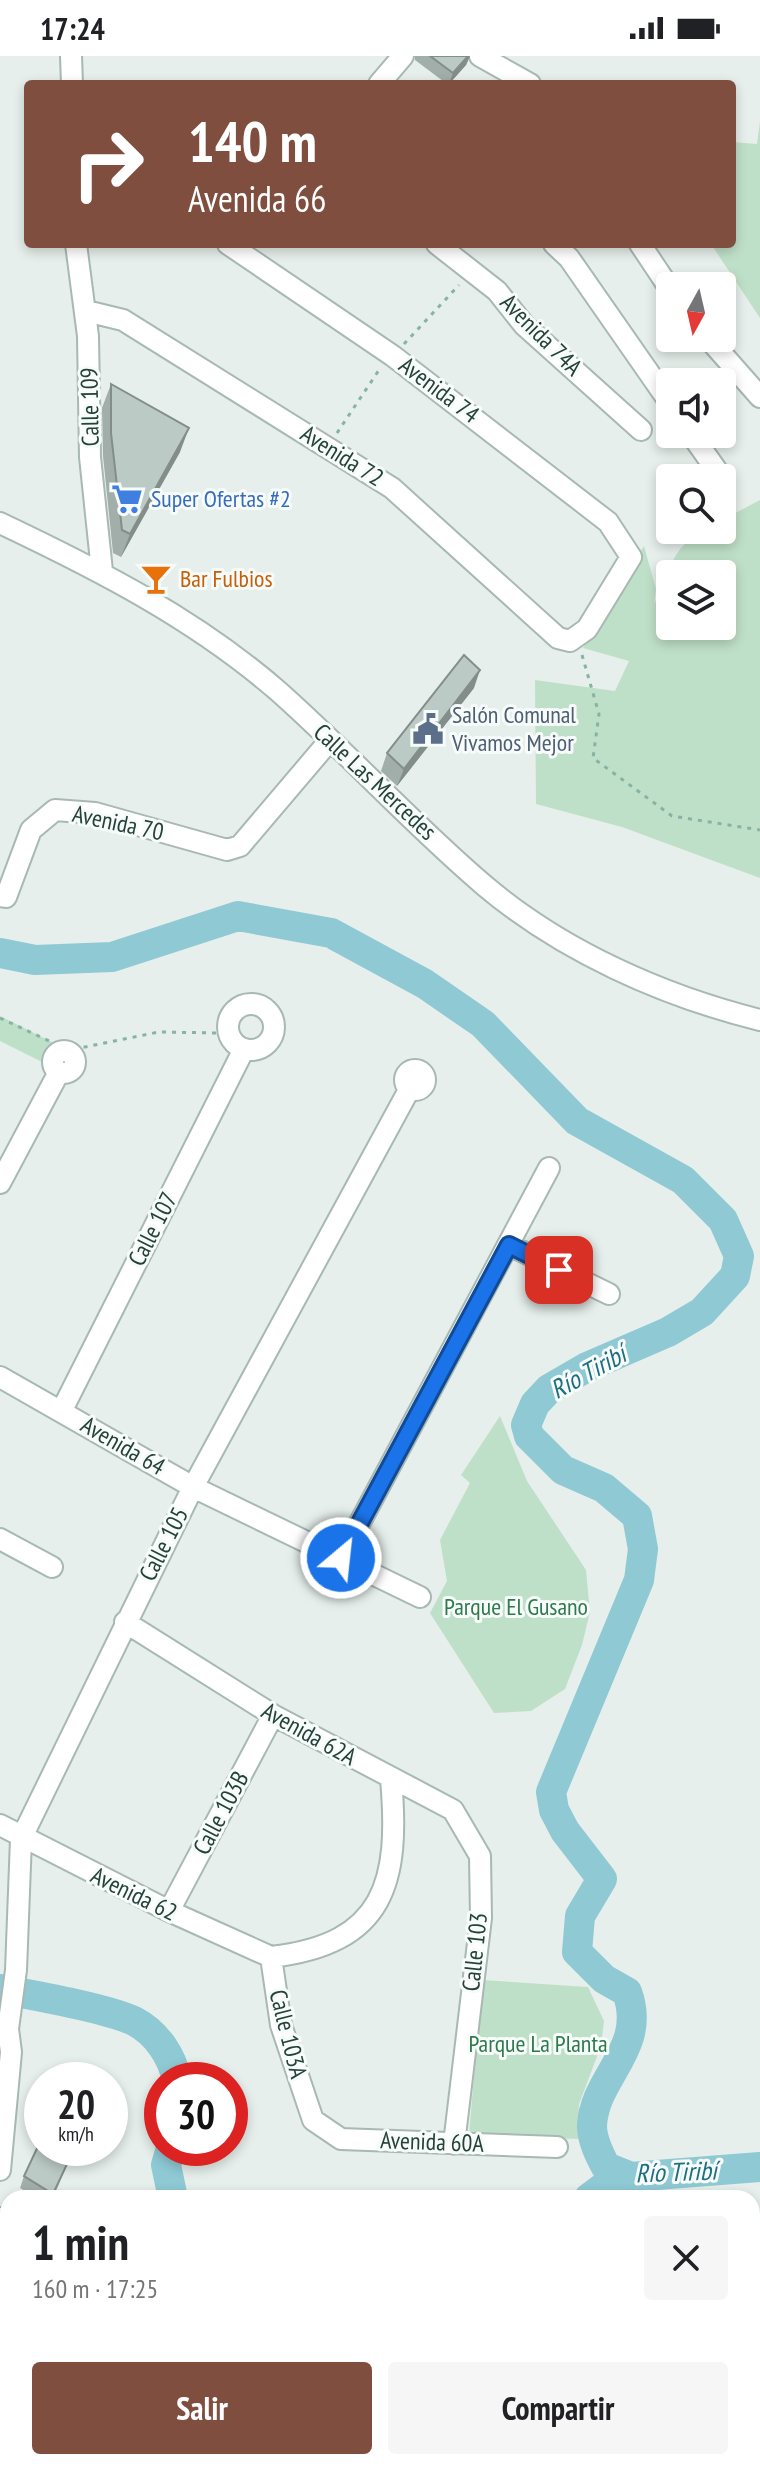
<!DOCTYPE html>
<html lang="es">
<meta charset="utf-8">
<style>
body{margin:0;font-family:"PT Sans Narrow",sans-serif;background:#f6f6f6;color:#202124;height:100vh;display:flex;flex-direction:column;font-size:30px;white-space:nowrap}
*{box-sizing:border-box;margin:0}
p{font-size:26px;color:#757577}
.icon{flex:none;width:44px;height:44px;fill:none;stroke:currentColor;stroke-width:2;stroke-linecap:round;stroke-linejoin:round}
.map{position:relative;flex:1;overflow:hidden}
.details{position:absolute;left:0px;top:2134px;width:760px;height:280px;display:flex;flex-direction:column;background:#fff;border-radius:24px 24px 0 0;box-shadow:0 4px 12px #0003}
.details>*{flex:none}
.top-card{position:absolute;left:24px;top:24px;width:712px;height:168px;border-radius:8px;box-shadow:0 4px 12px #0003;background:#7f4e3f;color:#fff;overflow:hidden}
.needle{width:52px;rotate:188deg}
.controls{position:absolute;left:656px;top:216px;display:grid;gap:16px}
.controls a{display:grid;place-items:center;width:80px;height:80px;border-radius:8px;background:#fff;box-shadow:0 4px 12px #0003;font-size:40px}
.speed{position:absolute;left:24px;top:2006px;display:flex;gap:16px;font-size:40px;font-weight:700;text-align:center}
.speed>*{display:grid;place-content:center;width:104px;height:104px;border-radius:50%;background:#fff;box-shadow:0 4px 12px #0003;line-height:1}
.speed small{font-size:20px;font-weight:400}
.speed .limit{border:12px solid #d22;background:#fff;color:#111}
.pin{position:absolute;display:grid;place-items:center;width:68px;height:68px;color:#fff;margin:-34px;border-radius:16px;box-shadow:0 4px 12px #0006}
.me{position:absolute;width:88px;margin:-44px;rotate:28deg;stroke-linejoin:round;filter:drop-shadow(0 0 6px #0008)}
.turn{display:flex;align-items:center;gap:28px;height:168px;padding:0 32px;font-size:36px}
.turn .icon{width:104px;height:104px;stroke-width:2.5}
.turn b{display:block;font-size:56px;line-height:68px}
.round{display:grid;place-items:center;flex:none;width:84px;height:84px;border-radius:8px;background:#f6f6f6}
.headline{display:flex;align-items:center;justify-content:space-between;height:136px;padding:0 32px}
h1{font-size:48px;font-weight:700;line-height:60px}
.primary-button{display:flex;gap:16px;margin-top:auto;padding:16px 32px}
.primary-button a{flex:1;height:92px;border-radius:8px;background:#7f4e3f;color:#fff;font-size:32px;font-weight:700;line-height:92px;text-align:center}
.primary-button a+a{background:#f6f6f6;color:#202124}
.status{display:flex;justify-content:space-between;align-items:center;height:56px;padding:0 40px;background:#fff;direction:ltr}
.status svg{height:22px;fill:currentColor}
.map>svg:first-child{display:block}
.green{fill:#bfe0c8;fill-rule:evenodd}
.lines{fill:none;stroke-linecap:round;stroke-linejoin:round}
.stream{stroke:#8ec9d4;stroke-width:5}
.river{stroke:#8ec9d4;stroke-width:30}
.minor-casing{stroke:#a8b8b2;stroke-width:24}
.path{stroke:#86b3a5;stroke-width:3;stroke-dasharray:4 6;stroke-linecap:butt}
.minor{stroke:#fff;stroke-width:20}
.wall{fill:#a1aea9}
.shaded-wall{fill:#838d89}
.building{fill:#bbcac4;stroke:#838d89;stroke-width:2}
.route-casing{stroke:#114b97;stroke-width:20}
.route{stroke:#1a73e8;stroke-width:14}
.labels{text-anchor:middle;stroke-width:6;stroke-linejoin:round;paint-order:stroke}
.street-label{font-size:24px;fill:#24423a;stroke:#f7fbf9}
.shop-label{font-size:24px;fill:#366cbe;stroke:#f7fbf9;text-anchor:start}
.food-label{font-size:24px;fill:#c56008;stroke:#f7fbf9;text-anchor:start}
.service-label{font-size:24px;fill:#4e5e75;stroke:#f7fbf9;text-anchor:start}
.park-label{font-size:24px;fill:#2d7a4b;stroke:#f7fbf9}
.water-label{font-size:26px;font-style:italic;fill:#1c6f80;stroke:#f7fbf9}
</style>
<div class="status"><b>17:24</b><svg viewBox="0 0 49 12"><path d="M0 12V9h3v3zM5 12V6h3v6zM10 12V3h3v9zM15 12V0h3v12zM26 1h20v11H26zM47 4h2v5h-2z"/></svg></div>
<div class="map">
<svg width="760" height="2414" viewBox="0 0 760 2414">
<rect width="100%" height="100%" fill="#e6efeb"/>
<path class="green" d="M760,65v197l-49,-74h21v-102l25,2z
M760,444v378l-138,-51 -86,-23 -1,-124 80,11 14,-30 -46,-13 61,-102 12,43 -2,16c17,-37 22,-75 68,-75v-10zM670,518h52v52h-52z
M0,960l54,27 -10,20 -44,-22z
M500,1360l27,65 59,89 4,42 -8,33 -17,44 -34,22 -37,2 -64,-100 17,-32 -7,-41 30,-57 -9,-8z
M482,1924l106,7 16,34 -3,25 -22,58 -1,35 -109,-4z
M752,2154h8v241l-8,-2z"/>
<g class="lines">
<path class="stream" d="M752,2300l8,-2"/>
<path class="river" d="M0,897l35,7 77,-3 126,-41 93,17 94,51 58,40 94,97 106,59 40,40 16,36 -4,20 -33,36 -34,20 -81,35 -38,22 -14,15 -9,21 3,11 34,34 41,18 33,28 6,33 -4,31 -88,212 3,18 11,21 37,48 -22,37 -3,36 27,27 23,13c21,57 -33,84 -35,134 0,14 7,28 14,41l25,10 129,-10
M0,1933c32,6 107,19 134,32 23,12 38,35 43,59
M171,2092l-5,17 7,33
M589,2142l16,-12 26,-9"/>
<defs>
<path id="minor" d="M71,0l1,28
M480,0l50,28
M379,28l24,-28
M76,188l12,92 2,121 12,114
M437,188l60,47 27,34 117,105
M554,188l15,14 101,145
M640,188l30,45
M86,255l37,9 269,168 166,150 12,3 17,-12 44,-72 -23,-35 -215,-166 -165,-112
M708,282l52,59
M691,378l29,41
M0,467c99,47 195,96 278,168 71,63 135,134 207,195 77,65 178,110 275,134
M0,840l6,1 25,-67 24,-20 40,3 132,37 13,-4 90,-106
M228 971a23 23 0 1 1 46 0a23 23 0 1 1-46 0Z
M53 1006a11 11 0 1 1 22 0a11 11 0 1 1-22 0Z
M405 1024a10 10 0 1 1 20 0a10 10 0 1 1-20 0Z
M0,1127l59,-111
M509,1189l100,49
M0,1321l193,110 227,110
M62,1354l182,-361
M0,1483l52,28
M341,1502l208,-390
M125,1566l148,93 180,95 27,46 1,62 -27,226
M0,1769l169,86 102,46
M169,1855l104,-196
M271,1901l10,68 32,95 28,19 216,8
M271,1901c115,-13 129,-76 120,-178
M0,2114l11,-118 -3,-23 8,-59 5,-131 172,-352 217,-399
M0,2162l8,5
M0,2332l8,-1
M347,2406l8,8
M734,2406l1,8
M752,2406l8,2
M228,2414l10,-8
M514,2414l21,-8"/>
</defs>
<use href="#minor" class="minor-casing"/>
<path class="path" d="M404,288l55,-59
M337,377l42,-63
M582,599l17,59 -6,44 79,58 88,14
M0,962l62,29h23l74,-15 60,1
M752,2198l8,-2
M752,2237l8,-6
M752,2312l8,11"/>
<use href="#minor" class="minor"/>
</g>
<path class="wall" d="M415,0h55l-4,9 -17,19h-2l-32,-24z
M111,328l69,68 -59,105 -8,-4 -10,-97 -1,-48z
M474,632l-77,98 -16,-15 6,-18z
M68,2106l-15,36h-17l-16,-10 4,-12z"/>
<path class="shaded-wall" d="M468,0h2l-4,9 -17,19 4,-11z
M189,372l-9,24 -59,105 9,-23z
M480,614l-6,18 -77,98 7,-17z"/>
<path class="building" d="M430,0h38l-15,17z
M111,328l78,44 -59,106 -8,-4 -11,-97z
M464,599l16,15 -76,99 -17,-16z
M39,2088l3,2v2h3l23,14 -15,32 -29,-18z"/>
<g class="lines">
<defs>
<path id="route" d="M341,1502l168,-313 50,25"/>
</defs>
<use href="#route" class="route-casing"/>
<use href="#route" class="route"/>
</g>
<defs>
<symbol id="supermarket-bare" viewBox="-9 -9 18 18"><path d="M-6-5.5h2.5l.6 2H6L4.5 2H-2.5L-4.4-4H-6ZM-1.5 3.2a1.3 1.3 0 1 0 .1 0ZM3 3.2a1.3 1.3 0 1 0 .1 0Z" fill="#3f7fe0" stroke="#f7fbf9" stroke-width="2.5" paint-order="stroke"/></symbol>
<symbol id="bar-bare" viewBox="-9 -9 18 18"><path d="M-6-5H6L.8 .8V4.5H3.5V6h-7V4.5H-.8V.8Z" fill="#e8710a" stroke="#f7fbf9" stroke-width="2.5" paint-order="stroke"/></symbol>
<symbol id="civic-bare" viewBox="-9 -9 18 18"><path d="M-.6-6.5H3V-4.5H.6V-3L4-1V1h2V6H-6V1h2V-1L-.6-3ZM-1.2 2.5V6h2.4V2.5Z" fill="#5c6f8a" stroke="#f7fbf9" stroke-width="2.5" paint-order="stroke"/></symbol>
</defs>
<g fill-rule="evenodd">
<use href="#supermarket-bare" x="105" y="421" width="44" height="44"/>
<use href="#bar-bare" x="134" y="501" width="44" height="44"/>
<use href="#civic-bare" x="406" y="651" width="44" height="44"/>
</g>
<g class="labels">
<g class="street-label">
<text transform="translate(541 279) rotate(45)" y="8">Avenida 74A</text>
<text transform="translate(439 334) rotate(37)" y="8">Avenida 74</text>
<text transform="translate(90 351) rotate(-91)" y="8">Calle 109</text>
<text transform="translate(342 400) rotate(32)" y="8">Avenida 72</text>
<text transform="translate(375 726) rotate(43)" y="8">Calle Las Mercedes</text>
<text transform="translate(118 767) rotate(12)" y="8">Avenida 70</text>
<text transform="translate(153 1173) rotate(-63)" y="8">Calle 107</text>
<text transform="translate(123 1390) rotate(30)" y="8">Avenida 64</text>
<text transform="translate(164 1488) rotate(-63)" y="8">Calle 105</text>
<text transform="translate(309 1678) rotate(29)" y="8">Avenida 62A</text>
<text transform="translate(221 1757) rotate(-62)" y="8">Calle 103B</text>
<text transform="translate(134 1838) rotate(26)" y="8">Avenida 62</text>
<text transform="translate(475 1896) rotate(-84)" y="8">Calle 103</text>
<text transform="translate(288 1978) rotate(76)" y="8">Calle 103A</text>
<text transform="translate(432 2086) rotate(2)" y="8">Avenida 60A</text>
</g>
<g class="shop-label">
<text x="151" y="451">Super Ofertas #2</text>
</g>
<g class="food-label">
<text x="180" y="531">Bar Fulbios</text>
</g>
<g class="service-label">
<text x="452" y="667">Salón Comunal<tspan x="452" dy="28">Vivamos Mejor</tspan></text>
</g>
<g class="park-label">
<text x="516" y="1559">Parque El Gusano</text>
<text x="538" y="1996">Parque La Planta</text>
</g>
<g class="water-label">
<text transform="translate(588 1316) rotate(-29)" y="9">Río Tiribí</text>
<text transform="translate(676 2116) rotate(-2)" y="9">Río Tiribí</text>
</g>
</g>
</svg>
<div class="controls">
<a><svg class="needle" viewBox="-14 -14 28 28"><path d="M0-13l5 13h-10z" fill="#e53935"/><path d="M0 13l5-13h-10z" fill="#757577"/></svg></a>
<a><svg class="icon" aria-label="sound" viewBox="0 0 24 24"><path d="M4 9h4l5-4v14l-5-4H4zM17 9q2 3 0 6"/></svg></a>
<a><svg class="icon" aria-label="search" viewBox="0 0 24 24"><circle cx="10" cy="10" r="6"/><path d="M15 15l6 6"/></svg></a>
<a><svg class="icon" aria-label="layers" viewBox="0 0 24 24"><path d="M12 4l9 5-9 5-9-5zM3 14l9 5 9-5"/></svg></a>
</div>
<div class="speed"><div>20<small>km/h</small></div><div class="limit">30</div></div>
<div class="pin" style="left:559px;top:1214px;background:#d93025"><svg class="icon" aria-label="arrive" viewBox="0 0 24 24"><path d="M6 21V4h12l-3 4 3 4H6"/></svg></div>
<svg class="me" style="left:341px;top:1502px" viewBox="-20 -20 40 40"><circle r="17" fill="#1a73e8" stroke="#fff" stroke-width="3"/><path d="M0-11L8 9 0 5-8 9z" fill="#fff"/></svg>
<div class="top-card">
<div class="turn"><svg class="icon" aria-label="right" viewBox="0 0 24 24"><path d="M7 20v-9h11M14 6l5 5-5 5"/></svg><div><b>140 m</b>Avenida 66</div></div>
</div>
<section class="details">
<div class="headline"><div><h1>1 min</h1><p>160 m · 17:25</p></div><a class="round"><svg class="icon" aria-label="close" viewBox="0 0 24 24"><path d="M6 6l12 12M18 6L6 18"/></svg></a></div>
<div class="primary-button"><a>Salir</a><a>Compartir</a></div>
</section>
</div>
